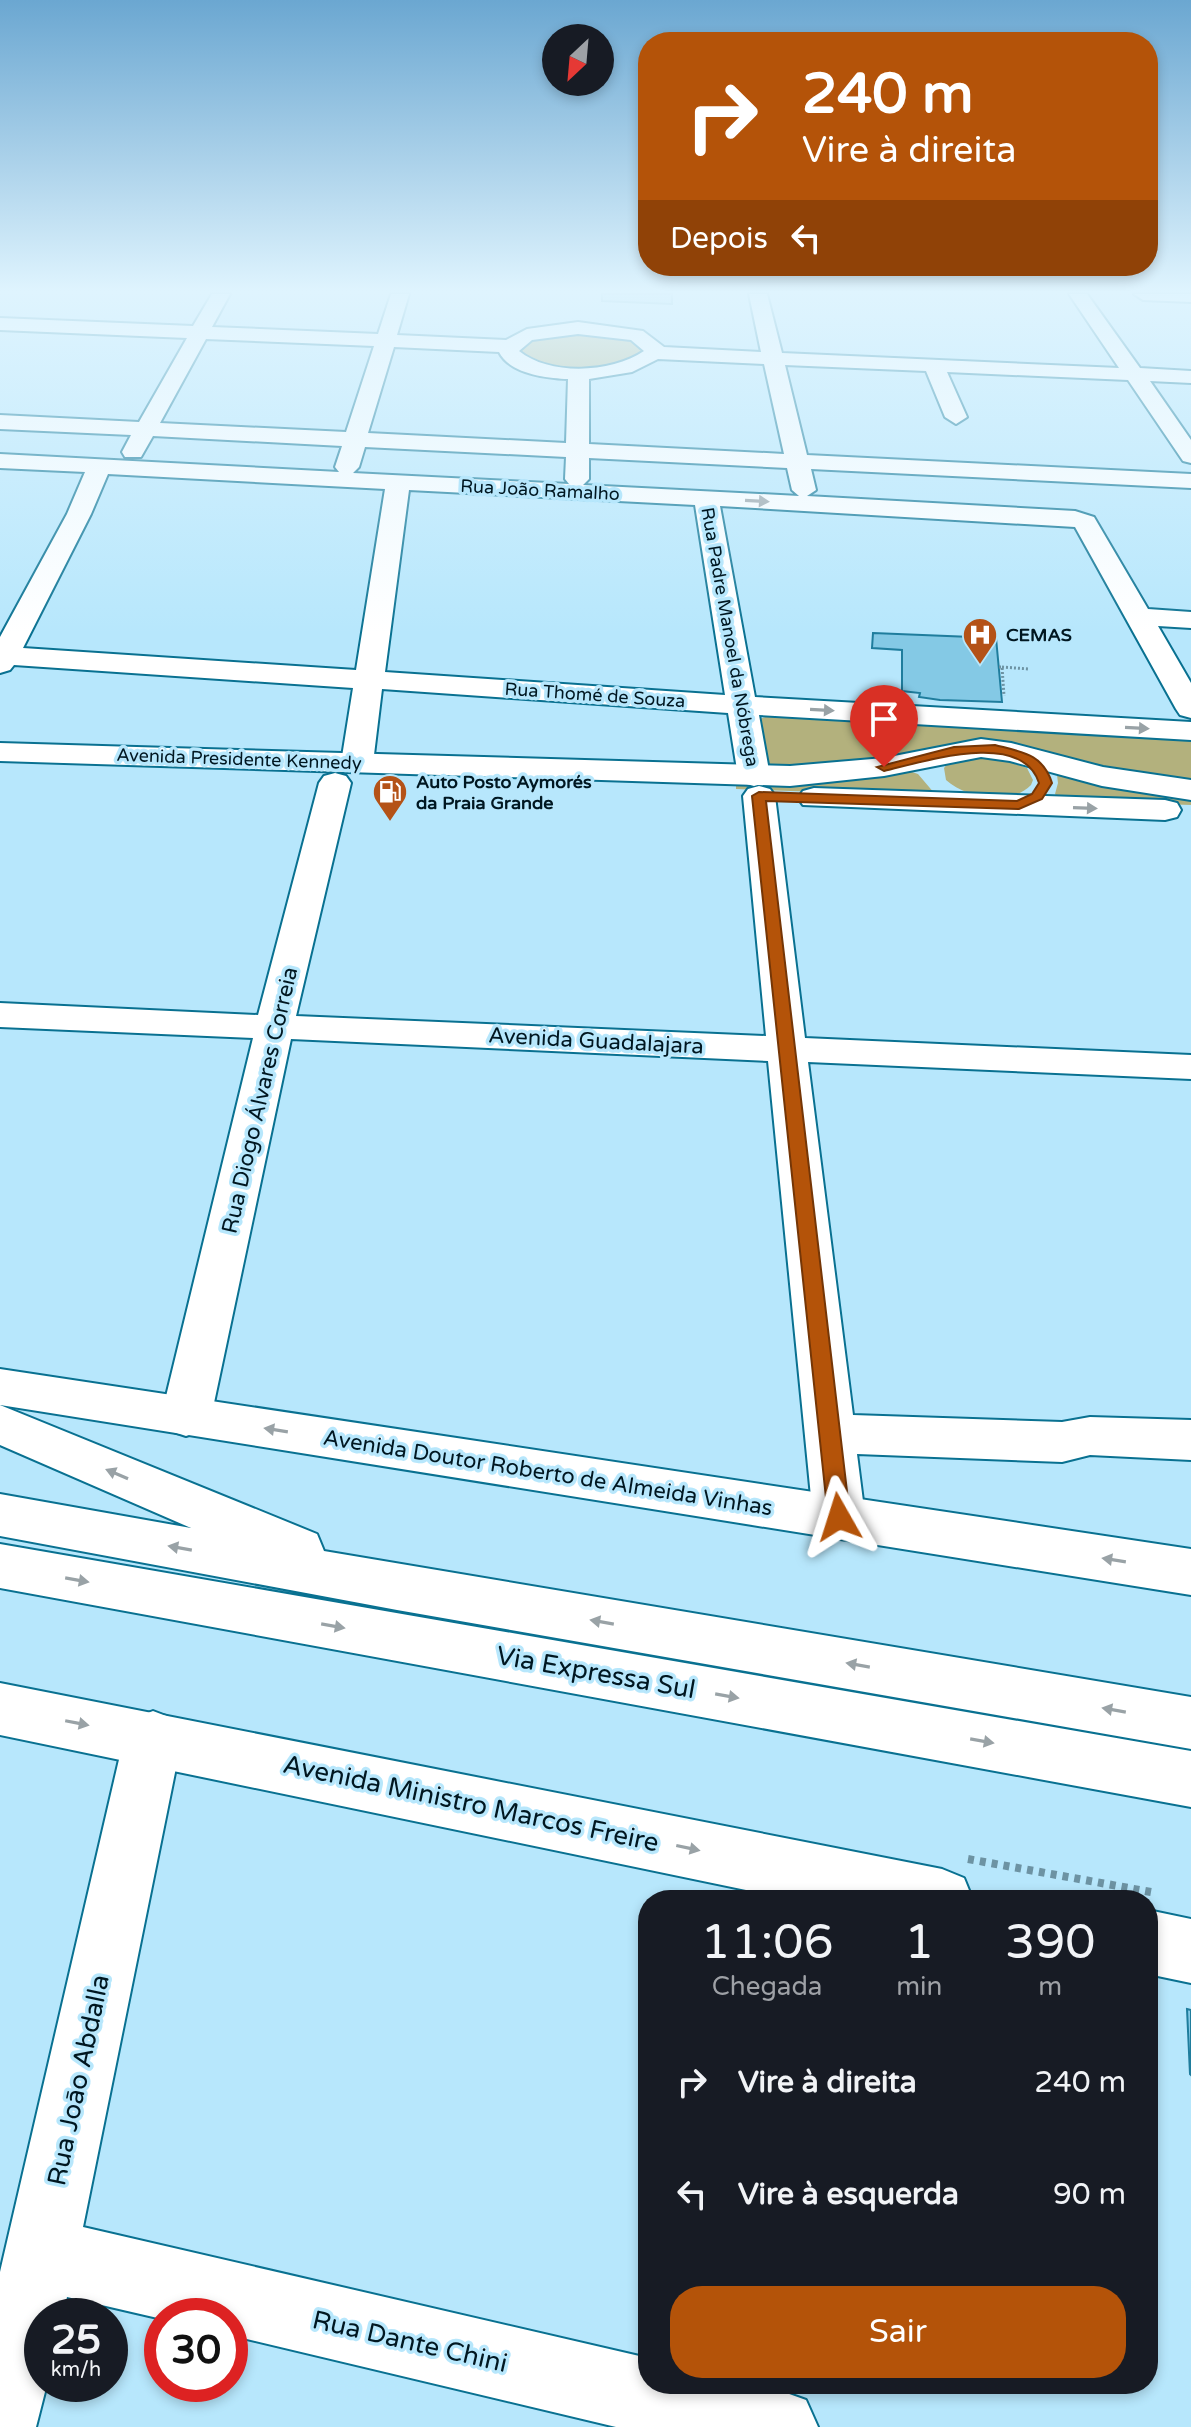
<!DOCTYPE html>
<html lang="pt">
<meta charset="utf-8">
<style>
body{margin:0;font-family:"Varela Round",sans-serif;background:#242831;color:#f1f3f6;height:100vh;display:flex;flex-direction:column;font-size:30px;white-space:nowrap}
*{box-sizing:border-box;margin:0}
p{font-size:26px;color:#9ea1a6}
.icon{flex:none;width:44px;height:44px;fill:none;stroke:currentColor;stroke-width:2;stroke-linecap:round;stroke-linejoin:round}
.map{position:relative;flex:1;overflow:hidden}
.side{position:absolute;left:638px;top:1890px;width:520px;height:504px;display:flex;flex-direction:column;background:#171b24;border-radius:32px;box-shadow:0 4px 12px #0003}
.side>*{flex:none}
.hud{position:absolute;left:638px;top:32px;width:520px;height:244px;border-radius:32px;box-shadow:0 4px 12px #0003;background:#b45309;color:#fff;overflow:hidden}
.needle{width:52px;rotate:206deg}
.fabs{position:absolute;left:542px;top:24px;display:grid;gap:16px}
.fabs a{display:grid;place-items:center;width:72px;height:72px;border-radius:50%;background:#171b24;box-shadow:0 4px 12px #0003;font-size:40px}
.speed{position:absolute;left:24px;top:2298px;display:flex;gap:16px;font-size:40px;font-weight:700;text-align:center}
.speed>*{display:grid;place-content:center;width:104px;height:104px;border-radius:50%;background:#171b24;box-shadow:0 4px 12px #0003;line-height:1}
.speed small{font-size:20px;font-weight:400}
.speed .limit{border:12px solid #d22;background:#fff;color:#111}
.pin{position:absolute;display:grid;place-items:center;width:68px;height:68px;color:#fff;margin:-82px -34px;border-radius:50% 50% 50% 0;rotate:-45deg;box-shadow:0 0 8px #0007}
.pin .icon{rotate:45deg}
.me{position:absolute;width:88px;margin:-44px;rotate:354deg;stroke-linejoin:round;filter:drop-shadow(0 0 6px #0008)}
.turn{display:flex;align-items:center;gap:28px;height:168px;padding:0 32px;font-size:36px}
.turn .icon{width:104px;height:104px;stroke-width:2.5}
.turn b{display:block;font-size:56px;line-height:68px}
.then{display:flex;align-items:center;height:76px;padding:0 32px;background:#0003;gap:16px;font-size:30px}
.eta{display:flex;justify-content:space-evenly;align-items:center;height:136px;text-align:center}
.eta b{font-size:48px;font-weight:600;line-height:56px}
.cta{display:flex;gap:16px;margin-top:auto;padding:16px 32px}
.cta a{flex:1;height:92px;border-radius:32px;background:#b45309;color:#fff;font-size:32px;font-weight:600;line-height:92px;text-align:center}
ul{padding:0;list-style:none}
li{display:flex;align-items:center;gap:24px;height:112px;padding:0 32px}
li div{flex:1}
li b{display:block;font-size:30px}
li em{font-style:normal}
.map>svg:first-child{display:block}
.green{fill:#b3b17d}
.building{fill:#84c9e5;stroke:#1f7d9d;stroke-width:2}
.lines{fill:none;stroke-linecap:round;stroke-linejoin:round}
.minor-casing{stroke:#097191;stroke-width:4}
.major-casing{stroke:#097191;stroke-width:4}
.highway-casing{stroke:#097191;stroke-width:4}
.path-far1{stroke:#6d93a3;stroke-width:3;stroke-dasharray:2 2;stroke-linecap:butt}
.path{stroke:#6d93a3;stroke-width:8;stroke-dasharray:6 6;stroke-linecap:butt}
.minor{fill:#fff;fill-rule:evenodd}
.major{fill:#fff;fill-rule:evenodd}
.highway{fill:#fff;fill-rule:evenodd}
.oneway{fill:#99a2a6}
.route{fill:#b45309;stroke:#753606;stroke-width:2}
.labels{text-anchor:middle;stroke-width:7;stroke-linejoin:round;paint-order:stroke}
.far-street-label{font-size:18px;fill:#001721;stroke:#b7e7fc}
.far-poi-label{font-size:18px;font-weight:bold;fill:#001721;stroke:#b7e7fc;text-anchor:start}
.street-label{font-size:22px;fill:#001721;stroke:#b7e7fc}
.near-street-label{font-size:26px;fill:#001721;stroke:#b7e7fc}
</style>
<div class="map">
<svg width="1191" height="2427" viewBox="0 0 1191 2427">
<rect width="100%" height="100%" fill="#b7e7fc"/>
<path class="green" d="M561,332l70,6 14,11 -9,12c-28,5 -98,20 -116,-10l11,-12z
M775,714l410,25 6,2v43l-40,-5 -142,-33 -226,24 -16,-7 -8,-44z
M986,754l41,14 6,12 -2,5c-20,21 -65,13 -85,-5l-2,-12 4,-5z
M909,771l9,3 17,20 -4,2 -195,-7v-7z
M1061,773l130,23v9l-125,-4 -8,-3 -3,-4 3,-11 -1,-8z"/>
<path class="building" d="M602,294h70v10l-70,-3z
M873,633l123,5 6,64 -62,-2 -21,-3 1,-4 -18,-2v-41l-30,-2z
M1187,2009l4,1v65l-1,-1z"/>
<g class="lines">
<defs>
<path id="minor" d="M212,294h18l-18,33 166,7 13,-40h18l-12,41 109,5 21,-11 51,-7 65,9 21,16 97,5 -12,-58h18l15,59 337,15 -50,-74h18l53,74 51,3v12l-41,-2 41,59v23l-8,-2 -55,-81 -181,-8 20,45 -11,7 -11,-7 -19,-46 -141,-6 22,90 384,19v14l-380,-19 5,21 -9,6 268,15 19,6 54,92 43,3v16l-33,-2 33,57v35l-11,-3 -4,-6 -101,-182 -355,-21 35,191 436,25v18l-432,-25 11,61 -5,7 -11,3 -11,-3 -5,-7 -10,-63 -346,-24 -9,74 -5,7 -11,2 -11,-2 -5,-7 12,-75 -339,-23 -4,5 -10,3v-36l67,-123 18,-42 -85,-4v-14l339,18 -4,-5 7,-21 -189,-10 -12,21h-16l-3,-5 9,-17 -131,-6v-14l139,7 48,-84 -187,-8v-12l193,8zM578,334l53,6 13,11c-32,22 -94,25 -125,0l13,-11zM206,339l168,7 -28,86 -186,-9zM394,347l105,5c11,22 47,26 69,27l-2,64 -198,-10zM658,359l106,5 20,90 -195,-10v-65l43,-7zM365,447l201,10 -1,22 4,5 -216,-11 6,-6zM589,458l198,10 5,22 7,6 -216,-11 6,-6zM108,474l277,15 -29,181 -333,-22 68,-134zM409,490l286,15 30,190 -340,-23z
M1134,294h57v8l-48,-2z
M335,773l11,3 5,7 -55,233 470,20 -23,-240 5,-7 11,-3 11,3 5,7 30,242 386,17v24l-383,-17 45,353 209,7 28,-5 101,3v40l-101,-5 -28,7 -205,-8 8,63 -7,15 -19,6 -19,-6 -7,-15 -45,-456 -477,-22 -80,378 -7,13 -18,6 -18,-6 -7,-13 92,-379 -253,-11v-24l258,12 61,-232 5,-7z
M153,1711l21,8 8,19 -99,489 565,131v26h113l45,16 12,27h-202l-386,-92v-19h-68v3l-95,-22 -4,19h-21v68h5l-11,43h-36v-155l124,-534 8,-19z"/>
<path id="major" d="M981,739l30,4 92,24 88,13v20l-89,-14 -92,-25 -29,-4 -97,19 -94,10 -790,-25v-18l790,23 94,-8z
M814,788l351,12 12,3 4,7 -4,7 -12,3 -362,-15 -5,-7 5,-7z
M0,1369l1191,180v46l-1191,-190z
M0,1683l942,186 22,9 9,22h-179l-794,-165z
M1148,1910l43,9v64l-43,-9z"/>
<path id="highway" d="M0,1405l317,129 7,17 867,146v52l-794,-139 -397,-74v-42l191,34 -191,-83z
M0,1544l1191,207v56l-1191,-219z"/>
</defs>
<use href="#minor" class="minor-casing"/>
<use href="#major" class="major-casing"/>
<use href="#highway" class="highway-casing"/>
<path class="path-far1" d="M999,667h3l2,29
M1002,667l27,2"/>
<path class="path" d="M968,1859l183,33"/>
<use href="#minor" class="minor"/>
<use href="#major" class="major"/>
<use href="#highway" class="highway"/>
</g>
<defs><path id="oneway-solid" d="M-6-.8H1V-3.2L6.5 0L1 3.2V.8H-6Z" transform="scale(2)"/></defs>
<g class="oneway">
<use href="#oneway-solid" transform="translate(757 501) rotate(3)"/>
<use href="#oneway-solid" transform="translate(822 710) rotate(3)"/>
<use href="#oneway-solid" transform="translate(1137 728) rotate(3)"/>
<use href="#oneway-solid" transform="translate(1085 808) rotate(2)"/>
<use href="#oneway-solid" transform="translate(276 1430) rotate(-171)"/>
<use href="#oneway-solid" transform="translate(117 1474) rotate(-157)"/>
<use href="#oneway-solid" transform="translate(180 1548) rotate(-170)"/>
<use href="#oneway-solid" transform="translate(1114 1560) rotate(-171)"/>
<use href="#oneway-solid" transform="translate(77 1580) rotate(10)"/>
<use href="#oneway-solid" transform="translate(602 1622) rotate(-170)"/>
<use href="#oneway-solid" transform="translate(333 1626) rotate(10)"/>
<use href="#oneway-solid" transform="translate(858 1665) rotate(-170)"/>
<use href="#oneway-solid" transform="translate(727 1696) rotate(10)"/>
<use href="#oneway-solid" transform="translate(1114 1710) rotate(-170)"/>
<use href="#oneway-solid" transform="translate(77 1723) rotate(11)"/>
<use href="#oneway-solid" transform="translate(982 1741) rotate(10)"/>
<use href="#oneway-solid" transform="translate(688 1848) rotate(12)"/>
</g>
<linearGradient id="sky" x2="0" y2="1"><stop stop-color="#6ba7d1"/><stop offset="0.46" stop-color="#dff4fe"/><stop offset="1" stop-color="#dff4fe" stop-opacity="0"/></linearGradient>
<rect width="1191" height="633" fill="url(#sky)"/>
<path class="route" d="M995,745c27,7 48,9 57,38l-10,16 -23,10 -253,-8 84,716 -4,6 -7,3 -8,-3 -3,-6 -76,-721 7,-4 258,9 15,-7 7,-11c-17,-54 -116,-21 -155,-12l-7,-4 77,-20z"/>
<defs>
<symbol id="hospital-pin" viewBox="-11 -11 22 30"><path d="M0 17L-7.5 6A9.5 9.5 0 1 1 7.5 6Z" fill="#b45217" stroke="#b7e7fc"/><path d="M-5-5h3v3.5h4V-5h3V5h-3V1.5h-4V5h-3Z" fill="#fff"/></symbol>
<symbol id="fuel-pin" viewBox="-11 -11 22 30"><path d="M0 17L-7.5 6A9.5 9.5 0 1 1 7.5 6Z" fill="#b45217" stroke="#b7e7fc"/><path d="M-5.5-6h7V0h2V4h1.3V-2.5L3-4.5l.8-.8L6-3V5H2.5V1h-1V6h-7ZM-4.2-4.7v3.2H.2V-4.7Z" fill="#fff"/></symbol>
</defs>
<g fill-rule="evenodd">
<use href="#hospital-pin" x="960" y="615" width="40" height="54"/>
<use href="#fuel-pin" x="370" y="772" width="40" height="54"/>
</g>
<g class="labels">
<g class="far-street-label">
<text transform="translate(540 490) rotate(3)" y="6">Rua João Ramalho</text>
<text transform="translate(730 637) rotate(80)" y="6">Rua Padre Manoel da Nóbrega</text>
<text transform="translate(595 695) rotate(4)" y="6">Rua Thomé de Souza</text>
<text transform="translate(239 759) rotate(2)" y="6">Avenida Presidente Kennedy</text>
</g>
<g class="far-poi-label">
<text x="1006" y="641">CEMAS</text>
<text x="416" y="788">Auto Posto Aymorés<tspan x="416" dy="21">da Praia Grande</tspan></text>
</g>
<g class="street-label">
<text transform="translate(596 1040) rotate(3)" y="8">Avenida Guadalajara</text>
<text transform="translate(259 1100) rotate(-77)" y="8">Rua Diogo Álvares Correia</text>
<text transform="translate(548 1472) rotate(9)" y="8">Avenida Doutor Roberto de Almeida Vinhas</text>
</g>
<g class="near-street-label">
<text transform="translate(596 1672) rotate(10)" y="9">Via Expressa Sul</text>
<text transform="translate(471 1803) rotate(12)" y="9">Avenida Ministro Marcos Freire</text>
<text transform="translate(78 2080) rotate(-78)" y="9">Rua Joāo Abdalla</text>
<text transform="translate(410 2341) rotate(13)" y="9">Rua Dante Chini</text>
</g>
</g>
</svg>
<div class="fabs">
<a><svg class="needle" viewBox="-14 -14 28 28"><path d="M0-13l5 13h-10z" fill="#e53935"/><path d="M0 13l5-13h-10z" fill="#9ea1a6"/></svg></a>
</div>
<div class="speed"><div>25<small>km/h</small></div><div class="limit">30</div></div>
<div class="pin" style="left:884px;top:767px;background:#d93025"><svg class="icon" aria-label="arrive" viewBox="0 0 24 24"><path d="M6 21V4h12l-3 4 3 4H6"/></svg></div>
<svg class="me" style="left:839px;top:1517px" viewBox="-20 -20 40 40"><path d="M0-17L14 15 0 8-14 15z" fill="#b45309" stroke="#fff" stroke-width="4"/></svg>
<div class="hud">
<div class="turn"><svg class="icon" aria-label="right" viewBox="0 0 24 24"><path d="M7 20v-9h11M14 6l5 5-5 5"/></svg><div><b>240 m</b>Vire à direita</div></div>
<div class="then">Depois<svg class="icon" aria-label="left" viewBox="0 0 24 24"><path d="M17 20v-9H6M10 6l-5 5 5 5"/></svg></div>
</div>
<section class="side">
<div class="eta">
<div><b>11:06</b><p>Chegada</p></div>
<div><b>1</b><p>min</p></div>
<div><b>390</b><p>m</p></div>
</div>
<ul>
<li><svg class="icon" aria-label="right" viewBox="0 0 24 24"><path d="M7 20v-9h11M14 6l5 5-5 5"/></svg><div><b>Vire à direita</b></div><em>240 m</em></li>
<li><svg class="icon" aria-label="left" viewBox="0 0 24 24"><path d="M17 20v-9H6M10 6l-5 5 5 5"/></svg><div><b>Vire à esquerda</b></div><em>90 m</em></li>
</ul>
<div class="cta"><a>Sair</a></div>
</section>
</div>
